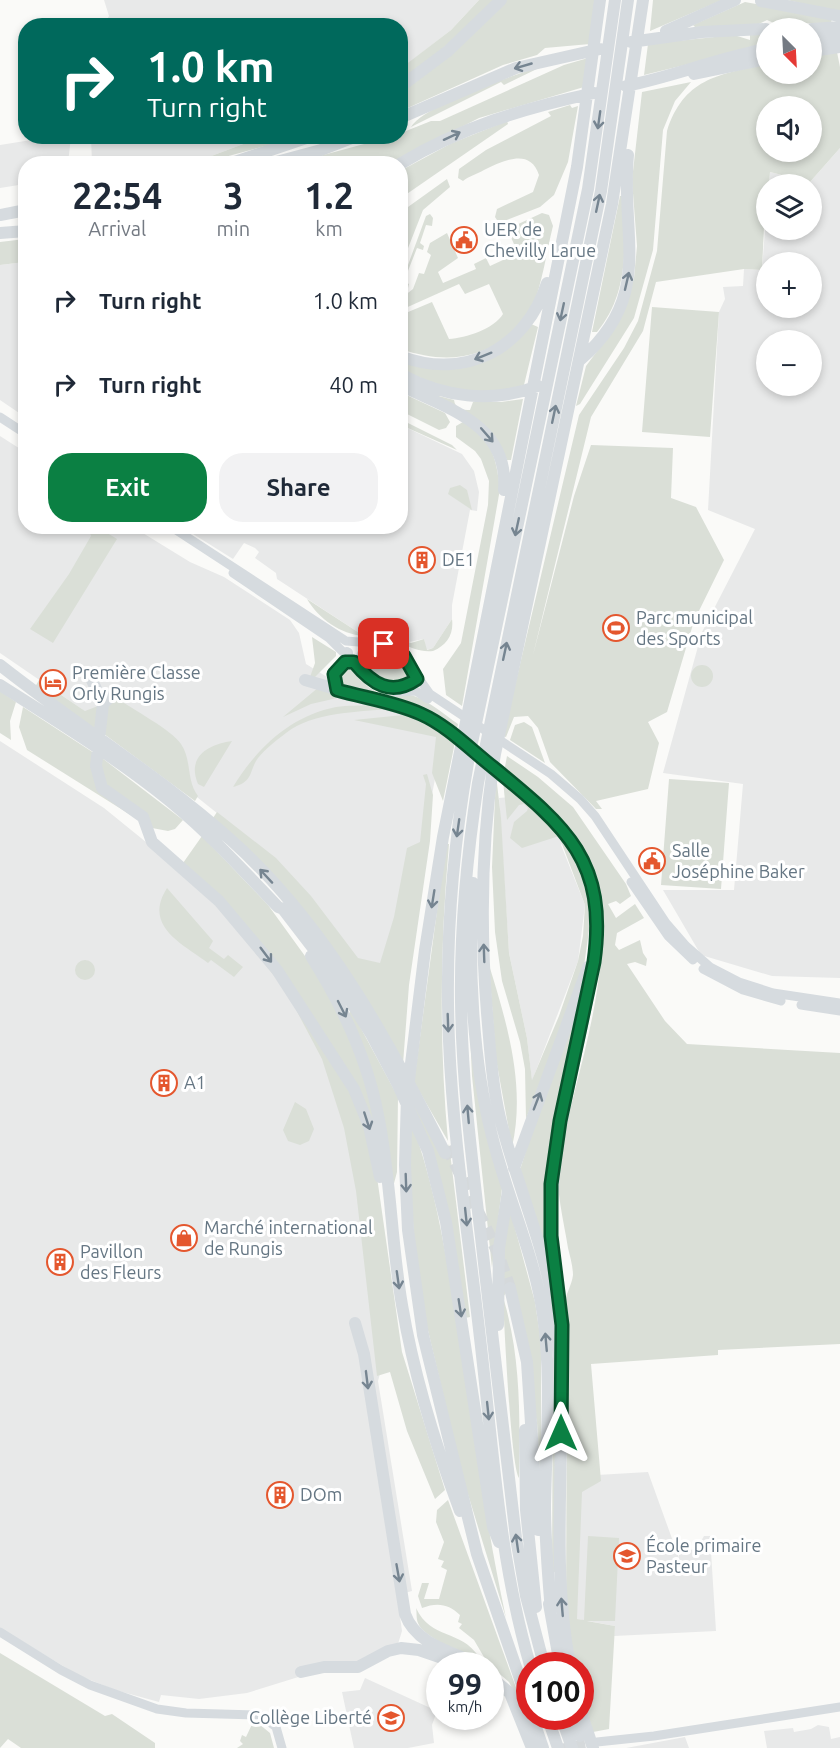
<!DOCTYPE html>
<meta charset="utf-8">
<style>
body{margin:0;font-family:Ubuntu,sans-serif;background:#f2f2f3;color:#1f2937;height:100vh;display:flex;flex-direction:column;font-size:22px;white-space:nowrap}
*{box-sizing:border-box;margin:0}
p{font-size:20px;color:#747a83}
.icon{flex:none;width:33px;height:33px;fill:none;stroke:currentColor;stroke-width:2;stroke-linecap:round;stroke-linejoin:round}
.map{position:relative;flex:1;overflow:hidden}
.panel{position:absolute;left:18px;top:156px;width:390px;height:378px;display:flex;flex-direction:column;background:#fff;border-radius:24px;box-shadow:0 3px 9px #0003}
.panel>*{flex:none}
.hud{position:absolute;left:18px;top:18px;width:390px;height:126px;border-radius:24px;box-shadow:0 3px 9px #0003;background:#00695c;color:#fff;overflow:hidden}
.needle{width:39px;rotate:156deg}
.fabs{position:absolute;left:756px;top:18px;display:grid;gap:12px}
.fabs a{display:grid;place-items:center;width:66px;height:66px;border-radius:50%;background:#fff;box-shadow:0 3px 9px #0003;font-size:30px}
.speed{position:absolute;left:426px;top:1652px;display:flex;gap:12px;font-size:30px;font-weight:700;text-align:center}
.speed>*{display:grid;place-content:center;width:78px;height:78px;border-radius:50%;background:#fff;box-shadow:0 3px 9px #0003;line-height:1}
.speed small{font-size:15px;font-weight:400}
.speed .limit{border:9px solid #d22;background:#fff;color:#111}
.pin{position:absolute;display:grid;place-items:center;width:51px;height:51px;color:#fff;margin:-26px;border-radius:12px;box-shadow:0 3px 9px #0006}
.me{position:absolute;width:66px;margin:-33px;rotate:0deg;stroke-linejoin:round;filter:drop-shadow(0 0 4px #0008)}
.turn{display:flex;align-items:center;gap:21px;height:126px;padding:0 30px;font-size:27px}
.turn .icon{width:78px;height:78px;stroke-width:2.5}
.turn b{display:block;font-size:42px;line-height:51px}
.eta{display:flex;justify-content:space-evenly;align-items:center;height:102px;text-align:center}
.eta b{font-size:36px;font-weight:700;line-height:42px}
.action{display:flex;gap:12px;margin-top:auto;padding:12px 30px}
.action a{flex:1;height:69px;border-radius:24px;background:#0b8043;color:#fff;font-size:24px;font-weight:700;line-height:69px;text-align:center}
.action a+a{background:#f2f2f3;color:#1f2937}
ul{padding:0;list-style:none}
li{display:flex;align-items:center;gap:18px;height:84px;padding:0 30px}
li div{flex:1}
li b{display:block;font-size:22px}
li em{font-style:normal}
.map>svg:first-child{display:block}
.built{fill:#e8e9e9;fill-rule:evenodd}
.green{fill:#dadfd7;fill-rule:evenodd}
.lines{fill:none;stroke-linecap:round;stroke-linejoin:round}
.secondary-tunnel{stroke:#d5d9db;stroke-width:9;stroke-dasharray:9 4.5;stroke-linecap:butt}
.highway-tunnel{stroke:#d5d9db;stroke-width:12;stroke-dasharray:12 6;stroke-linecap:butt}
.secondary{stroke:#d6dbdf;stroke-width:9}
.highway{stroke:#d6dbdf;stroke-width:12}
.oneway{stroke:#768591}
.route-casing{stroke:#07532c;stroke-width:15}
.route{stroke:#0b8043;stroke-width:10}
.labels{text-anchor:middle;stroke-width:6;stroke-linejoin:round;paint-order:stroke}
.poi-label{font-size:18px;fill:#657683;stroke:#fff;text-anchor:start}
</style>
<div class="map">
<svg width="840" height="1748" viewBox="0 0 840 1748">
<rect width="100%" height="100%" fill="#fafaf8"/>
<path class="built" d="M104,0h375l-28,30 -50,39 -1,-43 -296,-1 5,-9z
M50,137h21l-3,26 -42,1 -1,20 -25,4v-43z
M91,137h171l-64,24 -22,3 -84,-1z
M840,148v830l-68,-2 -71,-21 -38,-65h71l9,-106 -80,-11 39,-141 53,-103 -47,-19 11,-198 6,-13 -2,-12 20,-1 1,-17 18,1 4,-54v14h46v-46h-43l1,-12 40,10zM766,262h46v46h-46zM766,340h46v46h-46z
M25,262v155l-25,-17v-135z
M401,425l61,29 12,17 5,21 -2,19 -7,-1 -18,95v14l-19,29 -7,2 -2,-11 -15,3 -29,-10 -9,-1 -7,5 -87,-57 -1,-6 -21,-15 4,-6 -4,-4 -11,-5 -11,16 -51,-32 218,-1z
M0,436l25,16 1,74 107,1 57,35 34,15 66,43 9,13 7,31 68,42 39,11 30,19 -20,107 -35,127 -35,-8 -121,-137 -118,-94 -114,-78z
M0,741l104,67 90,73 57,60 92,138 39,287 -4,15 34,210 -15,4 5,36 -4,13 -8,11 -69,15 -74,23 -48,6 -38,-4 -2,7 -44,-12 -37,-15 -78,-47z
M519,796l27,24 17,22 -2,3 24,60 -7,56 -46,120 -5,-43 -18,-85 -10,-155z
M648,1472l31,86v-4l18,-6 7,-12h6l6,95 -102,5 1,-10 -38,-7 -2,-67 5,-76z
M365,1678l72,33 -5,14 2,18 -26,5h-54l-12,-56 18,-2z
M818,1725l11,2 2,12 9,-2v11h-73l-3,-17 29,-3 1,4 17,-3z
M685,1737l4,11h-63z"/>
<path class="green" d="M479,0h16l-42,40 -52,42 -1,-13 51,-39z
M506,0h89l-5,44 -45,4 -8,7 -34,10 -102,46 -1,-19z
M653,0h69l-72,31z
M787,0h53v12z
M745,2l87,16 -1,5 -55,1 -9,-4 -10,5 -62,2 -2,-2z
M766,34v11l-122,30 4,-31 86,-9 16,5v-5z
M837,52l3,15v81l-30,34 -40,-10 -1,12h-3l-4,86 -18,-1 -88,13 -13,49 -52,86 -58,238 41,-159 17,-51 82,3 -2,50 25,9 28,53 -30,61 -27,91 -19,10 11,21 -11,46 -52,12 6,8h-6l-46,-47 -12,-34 -10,-12 -14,1 -8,20 -3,-1 76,-321 45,-67 14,-27 19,-70 10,-120c17,-53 51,-56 99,-67v10h46v-18zM766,106h46v46h-46z
M588,58l-4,29 -105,31 -88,45 -101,1 100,-27 10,-1 1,-3 30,-12h9l124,-56z
M543,66l-39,19 -3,-3 -90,45c13,-22 103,-52 132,-61z
M691,82l-16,19 -12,29 -10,120 -19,68 -54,86 -4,2 10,-40 24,-32 19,-39 5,-17 3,-32 -5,-66 10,-88z
M570,105l2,3 6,-2 -10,56 -14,33 -14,12 -41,16 -4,-6 2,-8 36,-17 6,-17c-9,-28 -36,-14 -55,-5 -7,4 -15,6 -21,11l-5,-3 1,-9 27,-19 65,-34 -3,-4z
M507,121l1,3 -107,74 -1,-27 50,-27z
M262,137h36l-95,26 -27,1 22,-3z
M447,179l3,8 -27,23 -22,56v-54z
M620,196h3c2,48 7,96 -26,136h-5z
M542,213l7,2 4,11c-5,19 -13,70 -23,85 -32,46 -78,56 -129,38v-34l31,-13 17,37c17,-1 45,-10 54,-25l-14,-30 -24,10 -6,-10 -58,26 -1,-11 13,-10 6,-16 5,1 7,-19 -4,-3 3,-9 17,-10 11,25 -20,14 5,11 33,-14 -2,-5 12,-6 4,8 28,-13 -9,-20 5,-7z
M430,214l3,4 -1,8 -6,-1 -6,18 4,3 -1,4 -6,-2 -13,33 5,3 -1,4 -6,2 -1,-6 25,-68z
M25,239v23l-25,3v-23z
M652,307l67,5 -9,125 -68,-5z
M531,324l7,3 -14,58 -21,6h-50l-52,-21 -1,-9 61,7z
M400,392l45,21 5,9 -4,6 -7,2 -38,-19z
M431,394l23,6c1,9 9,10 16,10l3,-8h28l22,-3 -12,61h-4l-8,-15z
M400,419l52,26 5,5 -56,-25z
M463,422c29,18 33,34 37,67l-38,217 -16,-11 -3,-26 18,-26 27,-138 1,-24 -8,-22 -6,-8 -19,-14v-11z
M460,485l7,5 5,20 -24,-16 2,-6z
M88,527h19l-3,4 13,8 -64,104 -23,-14 39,-55 22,-38z
M307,599l57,37c-24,-2 -45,-17 -57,-37z
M452,619c2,15 -5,26 -19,32 -24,3 -41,-19 -67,-15l10,-5 35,12 13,-4 3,11 6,-2z
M312,637l24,15v4l-22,22 -4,-1 5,-14z
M373,648c15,1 29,9 36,22l-2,8c-15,12 -41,0 -45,-17l5,-10z
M691 676a11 11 0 1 1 22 0a11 11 0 1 1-22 0Z
M350,666c8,7 12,18 23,24 17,10 28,2 41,6 15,5 31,19 44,28l-2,9 -32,-24 -60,-15 -25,-10 -2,-8z
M39,680l46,31 13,-5 -2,25 -61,-44z
M319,687l27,9 -35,8 -28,13z
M0,691l16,11 -6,19 1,19 -11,-7z
M116,698c15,10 57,33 65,46 11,16 5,36 17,52l-3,5 -91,-67 4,-27z
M373,705l16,4c-32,3 -76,3 -103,24 -9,7 -21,16 -28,25 -9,12 -4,24 -25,29 23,-38 57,-71 103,-80 12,-2 24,-1 37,-2z
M23,707l71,46 -2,12 4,21 41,33 -110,-69 -8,-23z
M413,714l42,28 -12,59 -11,-28 4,-36 -82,-17z
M524,722l8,5 13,36 -35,-23 5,-15z
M232,741l-28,46 -6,-3c-12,-28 12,-40 34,-43z
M507,756l31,21 35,30 53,77 5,12 -11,8 -4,-3 -8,3 8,14 19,-14 9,14 -27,15 -2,12 4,5 21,-10 3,13 4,6 -1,7 -11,-4 -8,2 38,57 22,23 153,9v291l-122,6v5l-127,9 10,117 -19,11 -5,127 7,1 4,-84 31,2 -4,83h-28l28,5 -6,103 -16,3 -12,-41 -1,-26h-6l-8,-48 1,-270c-1,-13 -4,-28 -3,-41 1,-11 8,-21 9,-31 0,-8 -3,-19 -5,-27 -4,-27 -13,-58 -9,-86 16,-98 78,-235 15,-327 -18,-26 -45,-44 -70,-63z
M102,758l81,62 -8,9 -7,2 -16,-3 -44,-38 -8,-24z
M427,774l6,21 -3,46 -21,144 -6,79 -62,-104 -128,-142 4,-6 59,46 35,38 47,62 22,5 14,-46 13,-69 13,-6 6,-58 -3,-9z
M496,775l5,43 8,135 18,85 5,42 27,-64 19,-55 5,-25 2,-31 -26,-69 -37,12 -12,-10 4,-16 13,-11 1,-3 -4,-4 -5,1 -12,15 -4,-39 65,59 17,36 7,33 -8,57 -58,153 -1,-50 -5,-27 -18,-61 -7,-49 -3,-65z
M669,779l60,4 -8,106 -60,-4z
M202,836l66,69 50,69 18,33 32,79 11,65 -41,-96 -155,-192z
M446,844h3c-9,100 -10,198 -1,297l-34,-59z
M167,888l46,53 -4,7 15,11 4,-4 15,12 -9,10 -23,-17 -3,3c-27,-20 -65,-37 -41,-75z
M75 970a10 10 0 1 1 20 0a10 10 0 1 1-20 0Z
M489,965c18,58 37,121 23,182l-16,-88z
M284,987l66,100 13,32 13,51 26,182 43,138 -10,9 -28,-68 -17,-59 -13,4 -21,-185 -12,-63 -22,-69z
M468,990l34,198 -10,80 -20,-192z
M585,992l-31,130 -8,77v53l-26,-82 19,-61z
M351,1010l47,87 -1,75 -5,19 -43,-177z
M412,1099l32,59 5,-14 21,173 -5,1z
M295,1102l11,7 8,20 -5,12 -9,4 -12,-4 -5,-11z
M411,1121c23,62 34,126 44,191 17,102 29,205 51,306l-43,-140 -37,-156 -11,-68 -5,-81z
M510,1210l25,92 6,40v151l-4,-70 -25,-138 -9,12c18,59 17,120 16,181 -8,-10 -15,-157 -16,-181 -1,-30 1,-59 7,-87z
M553,1352h2v220h-3z
M448,1500l79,218 -18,-36 -21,-18 -14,-24 -15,-12 3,-4 -4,-2 2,-7c-11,-11 -23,-13 -38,-7l-4,-12 4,-13h7l-5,16h15l8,-29 -6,-3 3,-6 -6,-2 6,-17 -8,-20 1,-12z
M416,1608c15,32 45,21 63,49 -14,-1 -57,-21 -61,-34 -2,-4 -1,-11 -2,-15z
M0,1653l105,63 7,-2 43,29v5h-134l-13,-9 -8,9z
M254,1720l16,13 4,15h-37l6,-4 -3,-3 2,-6 4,2z"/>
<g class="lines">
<path class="secondary-tunnel" d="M563,1748l32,-6"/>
<path class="highway-tunnel" d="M447,1147l50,104 13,37"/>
<path class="secondary" d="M0,417l26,17
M170,526l176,115 38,3 16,8 30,42 121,80 29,25 15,17 71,107 20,23 24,21 29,15 34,11 67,10
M233,573l96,65 42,42 25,12 20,-1 12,8
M356,665l9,-18 8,-1
M631,882l37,54 25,24
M703,969l40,21 38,11
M801,1005l39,6
M0,1632l61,38 29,15 67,24 29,4 74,2 16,12 6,21
M597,1742l57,-6 186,-29"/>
<path class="highway" d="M761,1l79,15
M812,29l28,-2
M666,31l69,-31
M812,39l28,-3
M631,42l71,-10 64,-3
M812,51l28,-4
M694,74l72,-15
M626,86c48,-10 93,-28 140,-37
M400,87l48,-36 53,-51
M400,118l116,-50 84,-19
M229,164l83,-28
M269,164l52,-14 36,-14
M400,164c61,-37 125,-56 194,-71
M0,215l26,-5
M0,233l26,-2
M400,356c66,25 126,-8 147,-73
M580,360c75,-65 40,-124 48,-205
M400,374c43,23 91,30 138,12
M400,385c48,24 109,39 104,105
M0,665c76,60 158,110 231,175 95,85 158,201 214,313
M90,676l13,28 -7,62 6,22 41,29 9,25 67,59 58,69 77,119 15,37 11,51
M305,680l115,34 22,12 24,19
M0,685c58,37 117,73 170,116 39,32 73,69 108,106l5,2 53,69 35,56 27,51 30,66 18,71 47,305 6,15
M337,689l-3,-15 11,-12 2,-9
M103,704l12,-12
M489,764c73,60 120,93 105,198 -18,114 -55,201 -38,320
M473,883c-5,80 -1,175 19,253 15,61 42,117 51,179 9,64 3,127 2,191 0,35 3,70 6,105
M311,956c31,49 56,101 67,159 13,62 13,127 24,190 12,71 33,139 58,206
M514,1168l74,-201
M510,1288l17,74 11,168
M355,1323l9,31 41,260c11,31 48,38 75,51
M498,1325l1,-77 9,-57
M525,1430l1,80 10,97
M549,1604l11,61
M530,1665c-31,-106 -37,-217 -50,-327 -11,-98 -27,-198 -31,-297 -4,-95 3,-190 20,-284l119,-568 27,-189
M544,1665l-18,-69 -10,-58c-10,-88 -20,-177 -31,-266 -10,-90 -23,-181 -24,-271 -1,-74 6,-146 17,-218l123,-592 27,-191
M570,1665c-22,-113 0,-228 -14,-342 -8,-71 -39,-136 -56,-205 -8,-34 -10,-70 -13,-105 -7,-87 -6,-173 8,-259l117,-550 31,-204
M301,1672l23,-5h34l30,-16 13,-3 18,2 35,12
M490,1677l20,16 22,55
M530,1708l-53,-154 -54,-219 -15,-105 -3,-65 2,-69 18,-146 18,-113 134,-670 23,-167
M580,1709l13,39
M532,1716l11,32
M547,1716l11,32
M561,1716l11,32
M574,1716l6,20"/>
</g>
<defs><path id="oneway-shaft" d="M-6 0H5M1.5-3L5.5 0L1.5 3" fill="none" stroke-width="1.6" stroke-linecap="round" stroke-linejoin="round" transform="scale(1.5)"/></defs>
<g class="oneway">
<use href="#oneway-shaft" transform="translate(523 66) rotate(164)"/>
<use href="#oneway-shaft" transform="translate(599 120) rotate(98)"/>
<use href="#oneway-shaft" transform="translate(452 136) rotate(-25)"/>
<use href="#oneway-shaft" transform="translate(598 203) rotate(-78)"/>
<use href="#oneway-shaft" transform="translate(627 281) rotate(-77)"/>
<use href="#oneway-shaft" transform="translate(562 312) rotate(102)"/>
<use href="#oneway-shaft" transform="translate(483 356) rotate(158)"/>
<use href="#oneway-shaft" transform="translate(554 414) rotate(-78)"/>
<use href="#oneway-shaft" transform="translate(487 435) rotate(49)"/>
<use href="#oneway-shaft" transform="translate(517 527) rotate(102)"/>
<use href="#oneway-shaft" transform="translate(505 651) rotate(-78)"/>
<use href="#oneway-shaft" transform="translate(458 828) rotate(98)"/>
<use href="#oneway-shaft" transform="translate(266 876) rotate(-133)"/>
<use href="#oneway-shaft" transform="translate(433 899) rotate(99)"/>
<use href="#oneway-shaft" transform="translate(484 953) rotate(-92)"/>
<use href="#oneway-shaft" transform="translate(266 955) rotate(53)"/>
<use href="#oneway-shaft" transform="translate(342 1009) rotate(63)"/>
<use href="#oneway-shaft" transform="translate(448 1023) rotate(88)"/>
<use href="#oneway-shaft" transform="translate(537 1101) rotate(-69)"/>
<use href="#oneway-shaft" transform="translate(468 1114) rotate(-95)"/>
<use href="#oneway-shaft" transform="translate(367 1121) rotate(72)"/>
<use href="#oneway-shaft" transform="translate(406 1183) rotate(88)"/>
<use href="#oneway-shaft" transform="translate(466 1217) rotate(84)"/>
<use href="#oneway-shaft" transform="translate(398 1280) rotate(82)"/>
<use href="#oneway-shaft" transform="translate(460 1308) rotate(81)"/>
<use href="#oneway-shaft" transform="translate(546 1342) rotate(-95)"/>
<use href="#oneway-shaft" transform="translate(367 1380) rotate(83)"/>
<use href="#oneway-shaft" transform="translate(488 1411) rotate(84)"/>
<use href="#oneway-shaft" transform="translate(517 1543) rotate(-98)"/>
<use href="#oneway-shaft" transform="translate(398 1573) rotate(80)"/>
<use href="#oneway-shaft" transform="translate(562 1607) rotate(-95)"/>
</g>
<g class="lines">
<defs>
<path id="route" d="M384,644l20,12 13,23c-26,18 -45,5 -63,-17h-9l-11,12 3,16c28,8 58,12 84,24 27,12 50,36 73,54 72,59 114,93 100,194l-34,159 -9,63v52l11,89 -1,108"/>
</defs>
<use href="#route" class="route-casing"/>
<use href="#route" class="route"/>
</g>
<defs>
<symbol id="civic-ring" viewBox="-11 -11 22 22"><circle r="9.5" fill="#fff" stroke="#e4572e" stroke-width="1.5"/><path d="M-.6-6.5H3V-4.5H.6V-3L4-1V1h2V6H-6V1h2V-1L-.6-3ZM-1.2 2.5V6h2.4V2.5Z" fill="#e4572e"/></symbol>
<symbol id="building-ring" viewBox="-11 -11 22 22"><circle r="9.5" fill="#fff" stroke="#e4572e" stroke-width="1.5"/><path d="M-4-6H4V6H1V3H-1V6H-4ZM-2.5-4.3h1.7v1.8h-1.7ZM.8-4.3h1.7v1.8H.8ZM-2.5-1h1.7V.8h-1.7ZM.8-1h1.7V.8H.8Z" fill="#e4572e"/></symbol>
<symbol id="stadium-ring" viewBox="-11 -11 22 22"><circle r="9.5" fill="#fff" stroke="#e4572e" stroke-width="1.5"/><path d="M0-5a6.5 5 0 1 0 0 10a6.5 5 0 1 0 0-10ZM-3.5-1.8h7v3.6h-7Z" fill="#e4572e"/></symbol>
<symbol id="hotel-ring" viewBox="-11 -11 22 22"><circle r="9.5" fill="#fff" stroke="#e4572e" stroke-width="1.5"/><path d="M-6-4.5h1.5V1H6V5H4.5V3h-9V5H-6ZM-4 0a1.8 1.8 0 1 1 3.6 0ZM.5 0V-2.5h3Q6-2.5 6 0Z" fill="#e4572e"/></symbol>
<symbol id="shop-ring" viewBox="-11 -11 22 22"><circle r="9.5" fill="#fff" stroke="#e4572e" stroke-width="1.5"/><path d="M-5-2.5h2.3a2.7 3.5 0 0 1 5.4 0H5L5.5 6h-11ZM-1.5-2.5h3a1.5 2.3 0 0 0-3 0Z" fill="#e4572e"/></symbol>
<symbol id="school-ring" viewBox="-11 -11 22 22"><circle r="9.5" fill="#fff" stroke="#e4572e" stroke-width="1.5"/><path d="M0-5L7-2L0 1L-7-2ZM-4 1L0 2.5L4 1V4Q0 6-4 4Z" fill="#e4572e"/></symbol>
</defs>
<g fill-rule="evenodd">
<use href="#civic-ring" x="449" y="225" width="30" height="30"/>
<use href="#building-ring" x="407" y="545" width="30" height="30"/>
<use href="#stadium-ring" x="601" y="613" width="30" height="30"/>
<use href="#hotel-ring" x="38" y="668" width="30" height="30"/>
<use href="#civic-ring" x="637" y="846" width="30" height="30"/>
<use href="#building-ring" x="149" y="1068" width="30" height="30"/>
<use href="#shop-ring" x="169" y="1223" width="30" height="30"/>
<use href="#building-ring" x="45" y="1247" width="30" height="30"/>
<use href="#building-ring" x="265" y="1480" width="30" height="30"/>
<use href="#school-ring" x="612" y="1541" width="30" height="30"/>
<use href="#school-ring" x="376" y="1703" width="30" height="30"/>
</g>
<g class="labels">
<g class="poi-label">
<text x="484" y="236">UER de<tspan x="484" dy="21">Chevilly Larue</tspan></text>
<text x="442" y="566">DE1</text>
<text x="636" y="624">Parc municipal<tspan x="636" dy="21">des Sports</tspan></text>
<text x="72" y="679">Première Classe<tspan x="72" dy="21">Orly Rungis</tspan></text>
<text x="672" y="857">Salle<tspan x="672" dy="21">Joséphine Baker</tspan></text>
<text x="184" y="1089">A1</text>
<text x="204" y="1234">Marché international<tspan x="204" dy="21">de Rungis</tspan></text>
<text x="80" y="1258">Pavillon<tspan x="80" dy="21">des Fleurs</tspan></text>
<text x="300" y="1501">DOm</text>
<text x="646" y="1552">École primaire<tspan x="646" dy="21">Pasteur</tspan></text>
<text x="372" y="1724" text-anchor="end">Collège Liberté</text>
</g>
</g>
</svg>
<div class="fabs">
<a><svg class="needle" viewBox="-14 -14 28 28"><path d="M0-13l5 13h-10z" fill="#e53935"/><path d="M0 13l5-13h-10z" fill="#747a83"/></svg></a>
<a><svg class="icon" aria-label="sound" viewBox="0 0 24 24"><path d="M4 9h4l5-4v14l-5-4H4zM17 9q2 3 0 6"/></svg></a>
<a><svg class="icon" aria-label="layers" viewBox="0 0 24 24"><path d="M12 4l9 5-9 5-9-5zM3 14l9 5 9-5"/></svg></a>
<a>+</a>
<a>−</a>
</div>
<div class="speed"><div>99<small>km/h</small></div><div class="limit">100</div></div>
<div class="pin" style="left:384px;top:644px;background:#d93025"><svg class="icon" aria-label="arrive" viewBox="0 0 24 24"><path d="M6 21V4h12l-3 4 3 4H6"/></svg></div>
<svg class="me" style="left:561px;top:1433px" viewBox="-20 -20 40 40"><path d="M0-17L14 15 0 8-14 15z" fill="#0b8043" stroke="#fff" stroke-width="4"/></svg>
<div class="hud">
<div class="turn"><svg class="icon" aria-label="right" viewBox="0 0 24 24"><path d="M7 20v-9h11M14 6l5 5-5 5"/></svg><div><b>1.0 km</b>Turn right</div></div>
</div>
<section class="panel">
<div class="eta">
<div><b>22:54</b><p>Arrival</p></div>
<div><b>3</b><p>min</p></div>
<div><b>1.2</b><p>km</p></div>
</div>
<ul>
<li><svg class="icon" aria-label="right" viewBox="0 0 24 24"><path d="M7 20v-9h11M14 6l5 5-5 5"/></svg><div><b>Turn right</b></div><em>1.0 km</em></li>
<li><svg class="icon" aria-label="right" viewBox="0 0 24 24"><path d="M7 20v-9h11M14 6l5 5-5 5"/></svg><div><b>Turn right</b></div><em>40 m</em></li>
</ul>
<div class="action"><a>Exit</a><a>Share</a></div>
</section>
</div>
